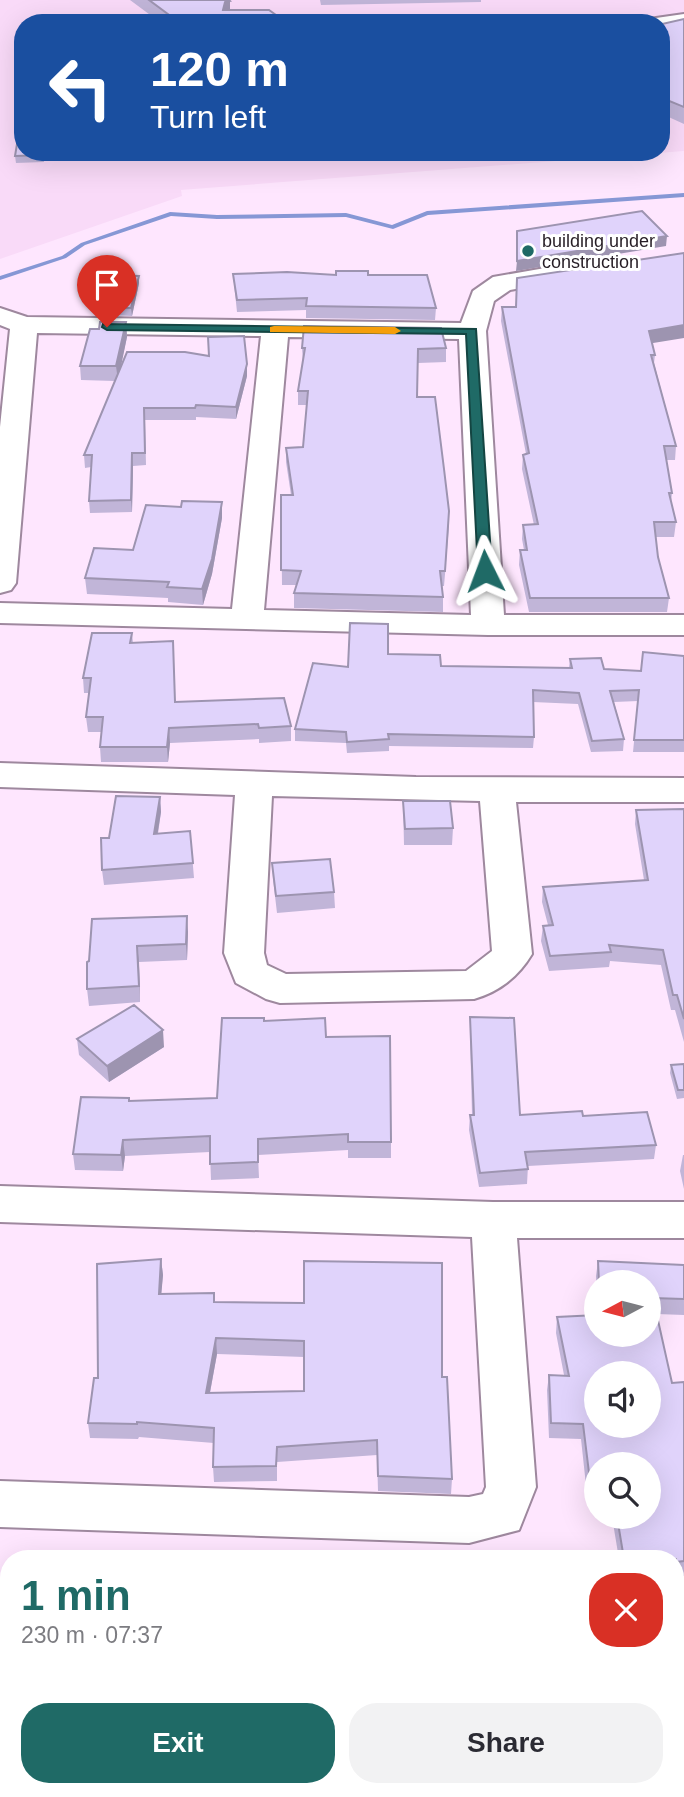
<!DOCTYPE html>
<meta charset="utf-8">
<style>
body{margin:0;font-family:Arial,sans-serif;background:#f2f2f3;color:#2b2b33;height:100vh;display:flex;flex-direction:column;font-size:26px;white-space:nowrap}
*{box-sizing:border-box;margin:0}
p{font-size:23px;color:#7c7c81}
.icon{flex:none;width:38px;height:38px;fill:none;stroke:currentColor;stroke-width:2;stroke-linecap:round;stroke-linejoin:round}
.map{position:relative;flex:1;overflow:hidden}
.side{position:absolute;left:0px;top:1550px;width:684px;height:247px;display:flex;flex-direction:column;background:#fff;border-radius:28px 28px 0 0;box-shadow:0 7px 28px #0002}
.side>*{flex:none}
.guide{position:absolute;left:14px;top:14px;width:656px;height:147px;border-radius:28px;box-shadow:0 7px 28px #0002;background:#1a4fa0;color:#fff;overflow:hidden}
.needle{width:46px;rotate:263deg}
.fabs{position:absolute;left:584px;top:1270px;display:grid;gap:14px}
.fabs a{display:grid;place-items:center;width:77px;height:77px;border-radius:50%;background:#fff;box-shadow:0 7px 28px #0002;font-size:35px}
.pin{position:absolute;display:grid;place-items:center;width:60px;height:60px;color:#fff;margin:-72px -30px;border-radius:50% 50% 50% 0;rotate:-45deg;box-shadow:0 0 7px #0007}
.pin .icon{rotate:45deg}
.me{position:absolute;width:77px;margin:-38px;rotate:357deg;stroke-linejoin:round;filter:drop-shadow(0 0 5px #0008)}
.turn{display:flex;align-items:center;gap:24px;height:147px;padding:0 21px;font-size:32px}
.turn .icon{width:91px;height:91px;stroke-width:2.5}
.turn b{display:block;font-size:49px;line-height:60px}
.round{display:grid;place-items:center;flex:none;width:74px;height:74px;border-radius:28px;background:#f2f2f3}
.summary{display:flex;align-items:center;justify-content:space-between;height:119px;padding:0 21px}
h1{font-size:42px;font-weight:700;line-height:52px;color:#1f6a66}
.cta{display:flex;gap:14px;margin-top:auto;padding:14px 21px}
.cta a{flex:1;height:80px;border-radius:28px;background:#1f6a66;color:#fff;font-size:28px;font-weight:700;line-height:80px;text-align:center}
.cta a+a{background:#f2f2f3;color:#2b2b33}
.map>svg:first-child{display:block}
.built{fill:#f9daf8;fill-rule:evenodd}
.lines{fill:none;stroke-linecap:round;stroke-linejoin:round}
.stream{fill:#8697d5;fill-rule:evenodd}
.minor-casing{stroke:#9e889e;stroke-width:4}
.minor{fill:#fff;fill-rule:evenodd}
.wall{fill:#c1b5d8;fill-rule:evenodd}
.shaded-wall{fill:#9d94b0}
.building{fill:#e0d3fb;stroke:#9d94b0;stroke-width:2;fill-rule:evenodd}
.route{fill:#1f6a66;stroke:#144542;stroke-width:2}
.slow{fill:#f59e0b}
.poi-dot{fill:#1f6a66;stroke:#fff;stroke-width:2.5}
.labels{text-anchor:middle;stroke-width:6;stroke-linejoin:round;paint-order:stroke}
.far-poi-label{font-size:18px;fill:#261d25;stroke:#fff;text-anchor:start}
</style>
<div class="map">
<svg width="684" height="1797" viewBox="0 0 684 1797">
<rect width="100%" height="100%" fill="#fee6fe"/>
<path class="built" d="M0,0h684v151l-503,39 1,6 -182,63zM23,23h639v129h-639z"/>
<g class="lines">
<path class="stream" d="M684,193v4l-256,18 -35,14 -47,-12 -129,2 -46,-3 -86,29 -19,13 -66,22v-4l62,-20 19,-13 89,-31 47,3 129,-2 46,12 35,-14z"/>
<defs>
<path id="minor" d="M684,14v12l-22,3v-6h-16l3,-4z
M568,264l9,2 4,6 -4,6 -67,12 -16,11 -8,30 18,284h180v20h-196l-488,-12v-20l232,6 29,-273 -224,-3 -21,250 -5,7 -11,3v-166l10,-98 -10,-4v-17l27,9 434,6 12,-32 20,-14zM288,337l171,2 12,276 -207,-5z
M0,763l416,14 268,1v24h-168l16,152c-13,22 -33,38 -58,45l-194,4 -14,-4 -30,-16 -12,-30 11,-158 -235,-8zM272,796l208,5 12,150 -26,20 -180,3 -19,-9 -3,-12z
M0,1186l493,16h191v36h-167l19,249 -17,43 -50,13 -469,-16v-46l469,16 14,-3 3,-7 -14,-250 -472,-15z"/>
</defs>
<use href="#minor" class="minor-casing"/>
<use href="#minor" class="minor"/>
</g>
<path class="wall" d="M130,0h99l1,10 57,13h-126z
M320,0h161v2l-160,3z
M684,19v105l-22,-10v-90z
M45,152l-1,10 -28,1 -1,-7z
M233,274l135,1 68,33 -1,12 -129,-2v-8l-69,2z
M517,278l135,65 3,12 -1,8 22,83 -1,14h-9l6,33 -1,9 5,20 -2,15h-18l2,20 11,41 -2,14h-138l-10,-47 1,-15h4l-2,-11 1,-14h11l-12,-56 1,-14 3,-1 -25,-133 1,-14h14z
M139,283l-7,33 -25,-1 -1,-7z
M126,322l1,15 -7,31 127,-4v12l-11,43 -40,-2v3h-51l1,45 -13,1 -1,46 -42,1 -1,-12 2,-34 -6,1 -1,-13 31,-74 -34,-1 -1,-14 19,-37z
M302,348h144v14l-28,1 -1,34 32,129 -5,60h-2l1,11v15l-149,-4v-15l2,-8h-14l-1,-90h10l-5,-33v-14l17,-1 4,-42h-9v-14l5,-29z
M222,518l-10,56 -9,31 -35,-3v-4l-81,-4 -2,-16 48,-28z
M132,633l1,10 40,-2 2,61 116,24v15l-32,2v-4l-89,4 -2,19h-67l-1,-15 2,-15h-14l-2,-15 3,-24h-5l-1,-15z
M388,654l53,12 128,2 1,-9 34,10 36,2 44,-15v96h-51l5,-51 -24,1 10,37 -1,12 -32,1 -13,-48 -45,-2 1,35 -1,11 -144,-2v5l-42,2 -1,-10 -51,-2v-12l53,-62z
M160,797l1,15 -3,22 32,-3 4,47 -90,7 -2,-15 7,-32z
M403,801l50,27 -1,17h-48z
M684,809v233l-9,-32h-4l-10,-45 -51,-4 -1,6 -60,4 -8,-30 2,-15 5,-1 -6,-23 1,-15 101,-7 -9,-56 1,-14z
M272,863l62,29 1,16 -58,5 -4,-34z
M92,919l96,13 -1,28 -48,2 1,40 -51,4 -2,-17z
M470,1017l50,98 63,1 73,29 -2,14 -126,7 -1,18 -48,3 -10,-57 1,-15h2l-2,-84z
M264,1021l62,16 65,105v16h-43v-8l-90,5 1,23 -48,2 -1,-28 -85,4 -2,15 -48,-1 -2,-16 56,-56 1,3 87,-3z
M77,1039l87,8 -55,35 -30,-27z
M684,1064v34l-7,1 -7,-26 1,-8z
M683,1155h1v34l-4,-18z
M161,1259l2,16 -2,19 53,-1 1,9 227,75 10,102 -1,15 -73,-3 -1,-36 -100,7v19l-63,1 -1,-15 1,-24 -75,-6 -1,2 -48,-1 -2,-15 10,-45zM217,1354l87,3v34l-94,2z
M598,1261l86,4v50l-27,-1 15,69 12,-1v194h-8v-17h-57l-7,-42h37l-52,-52v39h-9l-7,-65 -32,-1 -2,-48 2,-15h15l-8,-42 1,-16 40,18 52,-52h-52v11l-1,-18z"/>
<path class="shaded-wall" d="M230,1v15l-7,-6 2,-8z
M176,152h62l-62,7z
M667,236l-1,10 -150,25 1,-10z
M139,276v7l-7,33 -1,-8z
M126,322l1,15 -9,44 -2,-15z
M684,325v13l-37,6 2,-13z
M247,364v12l-11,43v-12z
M132,453l1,13 -1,46 -1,-12z
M222,502v16l-10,56 -9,31 -1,-16z
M169,728l1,15 -2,19 -1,-15z
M160,797l1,15 -6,37 -1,-15z
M187,916l1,16 -1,28 -1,-16z
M137,946l2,16 1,40 -1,-16z
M163,1030l1,17 -55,35 -2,-16z
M123,1140l2,16 -2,15 -2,-16z
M161,1259l2,16 -3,34 -1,-15z
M216,1338l1,16 -10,54 -1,-15z
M684,1670v10l-8,13v-10z
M158,1788h2v9h-3z"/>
<path class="building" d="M149,0h80l1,1 -5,1 -2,8h46l18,13h-107z
M684,19v88l-22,-9v-74z
M23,108v44h21l-1,3 -28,1z
M642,211l25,25 -150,25v-30z
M684,253v72l-35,6 6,24h-4l25,91h-12l8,47h-3l7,29h-22l4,35 11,41h-139l-10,-48h7l-4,-25 15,-1 -15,-69 6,-2 -27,-146h14l1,-29z
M336,271h32v4h59l9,33 -130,-2 1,-8 -70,2 -4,-26 54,-2 49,3z
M114,275l25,1 -8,32h-25z
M100,322h26l-10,44h-36l10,-37h9z
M304,326l137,2 5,20 -28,1 -1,48h18l9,72 5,42 -4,60h-5l3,26 -149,-4 7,-22 -20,-1v-75h12l-7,-47 17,-1 5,-56h-10l7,-43h-3z
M244,336l3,28 -11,43 -40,-2 -1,3h-51l1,45h-13l-1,47 -42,1 3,-46h-8l43,-103h58l24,4 -1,-19z
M182,501l40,1 -10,57 -10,30 -35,-2 2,-5 -84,-4 9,-30 39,2 13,-45 35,2z
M350,623l38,1v30l52,1 1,11 131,2 -2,-9 31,-1 3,11 37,2 2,-19 41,4v84h-50l5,-50 -29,1 14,48 -32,2 -13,-48 -46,-3 1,47 -146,-3 1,5 -42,3 -1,-10 -51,-3 18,-66 35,4z
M92,633h40l-2,10 43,-2 2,61 109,-4 7,28 -32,2 -1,-4 -89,4 -2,19h-67l3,-30h-17l5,-39h-8z
M116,796l44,1 -6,37 36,-3 3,32 -91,7 -1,-32h8z
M403,801h47l3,27 -48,1z
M684,809v210l-7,-24h-4l-10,-45 -54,-5 2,7 -61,4 -7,-30 10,-1 -10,-38 105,-7 -12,-70z
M330,859l4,33 -58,4 -4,-33z
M187,916l-1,28 -49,2 2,40 -52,3v-27l2,-1 3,-42z
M134,1005l29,25 -56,36 -30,-27z
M470,1017l44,1 6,97 62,-4 1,5 64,-4 9,33 -131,7 3,17 -48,4 -10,-58h4z
M222,1018h42v3l61,-3 1,19 64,-1 1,106h-43v-8l-90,5v23l-48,2v-28l-87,4 -2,15 -48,-1 8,-57 48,1v3l88,-3z
M684,1064v26h-6l-7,-25z
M161,1259l-2,35 55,-1v9l90,1v-42l138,2v114h5l5,102 -74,-3 -1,-36 -100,7 -1,19 -63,1 1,-39 -77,-6v2l-49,-1 6,-45h4l-1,-114zM216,1338l88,3v50l-98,2z
M598,1261l86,4v34l-31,-1 19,85 12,-1v179l-8,1v-3h-52l-7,-42h32v-52h-52v24h-6l-8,-65 -32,-1 -2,-48 20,1 -12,-59 40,-2v20h52v-52h-50zM597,1374h52v52h-52z
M676,1652l8,6v12l-8,13z
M109,1788h49l-1,9h-48z
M304,1788h217l1,9h-217z
M638,1788h37l6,9h-57z"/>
<path class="route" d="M103,324l373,5 16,242 -7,4 -7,-4 -12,-237 -359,-4 -5,-3z"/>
<path class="slow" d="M274,326l121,1 6,4 -6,3 -125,-2v-5z"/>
<circle class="poi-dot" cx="528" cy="251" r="7"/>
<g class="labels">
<g class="far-poi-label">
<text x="542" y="247">building under<tspan x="542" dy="21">construction</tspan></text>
</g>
</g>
</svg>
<div class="fabs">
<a><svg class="needle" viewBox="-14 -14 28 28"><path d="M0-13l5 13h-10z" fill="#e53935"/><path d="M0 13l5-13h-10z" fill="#7c7c81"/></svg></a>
<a><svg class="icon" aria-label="sound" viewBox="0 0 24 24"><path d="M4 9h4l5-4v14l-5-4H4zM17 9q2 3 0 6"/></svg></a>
<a><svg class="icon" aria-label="search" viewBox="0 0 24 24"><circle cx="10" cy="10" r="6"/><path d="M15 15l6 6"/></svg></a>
</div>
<div class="pin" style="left:107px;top:327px;background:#d93025"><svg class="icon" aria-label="arrive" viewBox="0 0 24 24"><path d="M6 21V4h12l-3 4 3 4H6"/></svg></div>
<svg class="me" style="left:485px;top:571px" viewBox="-20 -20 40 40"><path d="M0-17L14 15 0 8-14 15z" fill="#1f6a66" stroke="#fff" stroke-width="4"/></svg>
<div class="guide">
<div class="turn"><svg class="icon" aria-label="left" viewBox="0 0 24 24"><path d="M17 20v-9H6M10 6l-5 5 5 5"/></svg><div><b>120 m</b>Turn left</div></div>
</div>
<section class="side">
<div class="summary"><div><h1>1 min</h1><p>230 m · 07:37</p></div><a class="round" style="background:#d93025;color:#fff"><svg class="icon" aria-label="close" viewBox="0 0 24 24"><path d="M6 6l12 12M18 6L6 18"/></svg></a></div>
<div class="cta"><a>Exit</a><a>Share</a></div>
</section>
</div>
